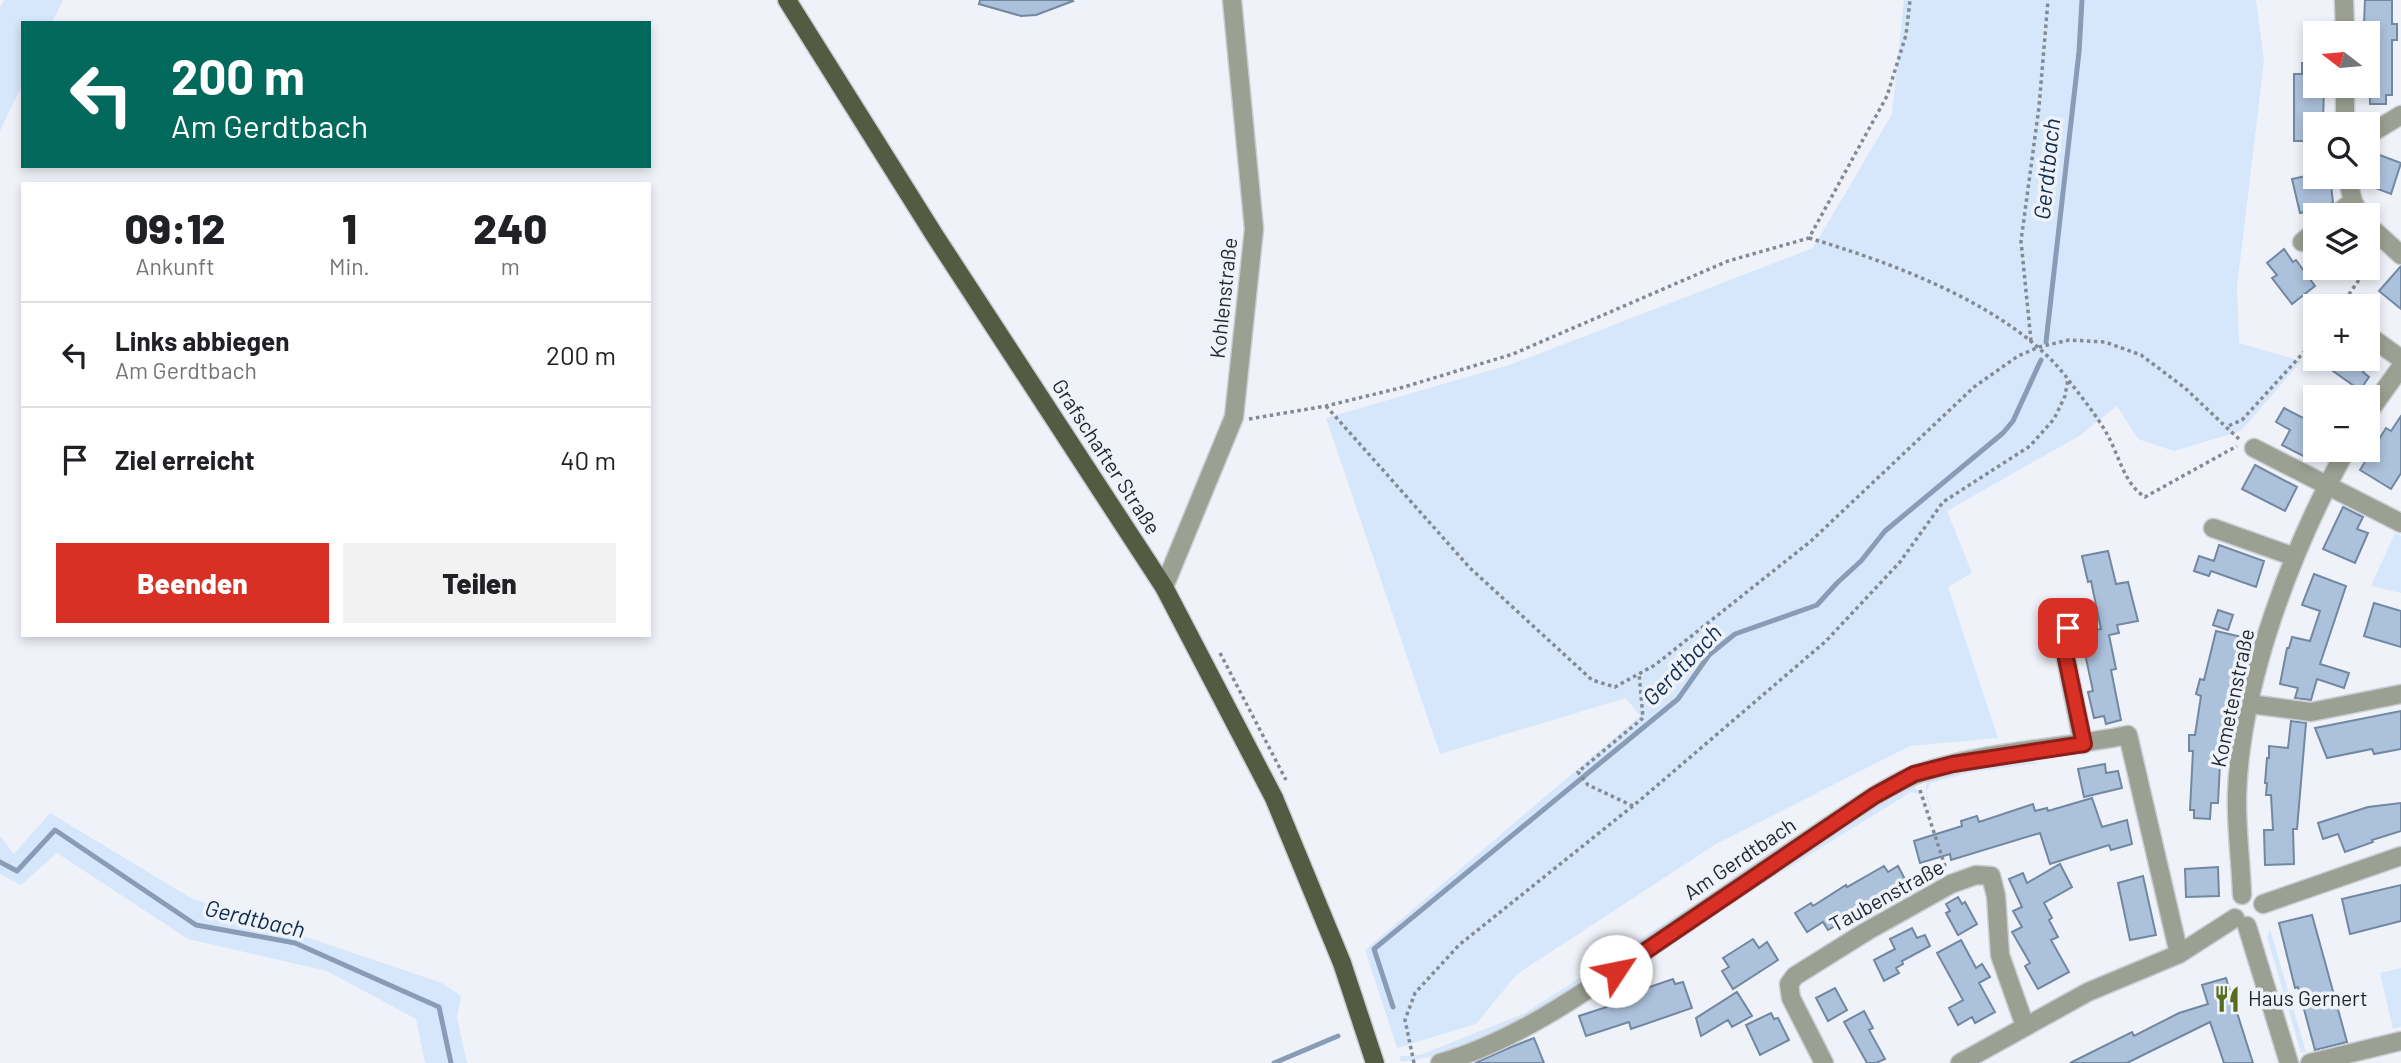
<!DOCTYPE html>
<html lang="de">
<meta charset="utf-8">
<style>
body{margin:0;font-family:Barlow,sans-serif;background:#f2f2f2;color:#202124;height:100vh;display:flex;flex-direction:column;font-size:26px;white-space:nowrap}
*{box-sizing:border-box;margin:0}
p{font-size:23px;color:#757577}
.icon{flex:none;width:38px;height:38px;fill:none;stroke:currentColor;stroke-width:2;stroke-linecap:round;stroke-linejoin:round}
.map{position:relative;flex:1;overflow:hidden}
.drawer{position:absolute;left:21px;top:182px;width:630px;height:455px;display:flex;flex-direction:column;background:#fff;border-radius:0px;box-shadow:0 4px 10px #0003}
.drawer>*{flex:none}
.hud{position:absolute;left:21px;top:21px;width:630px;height:147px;border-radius:0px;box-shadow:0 4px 10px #0003;background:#00695c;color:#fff;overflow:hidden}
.needle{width:46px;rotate:286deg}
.controls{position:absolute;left:2303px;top:21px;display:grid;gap:14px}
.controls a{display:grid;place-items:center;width:77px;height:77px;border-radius:0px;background:#fff;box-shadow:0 4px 10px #0003;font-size:35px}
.pin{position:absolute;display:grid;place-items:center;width:60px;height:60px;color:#fff;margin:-30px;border-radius:14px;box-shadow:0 4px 10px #0006}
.me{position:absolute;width:77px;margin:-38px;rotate:56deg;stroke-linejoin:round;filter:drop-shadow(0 0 5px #0008)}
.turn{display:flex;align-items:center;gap:24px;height:147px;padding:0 35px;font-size:32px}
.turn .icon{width:91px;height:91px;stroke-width:2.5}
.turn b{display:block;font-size:49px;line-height:60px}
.eta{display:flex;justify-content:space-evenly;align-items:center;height:119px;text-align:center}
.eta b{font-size:42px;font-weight:800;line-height:49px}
.action{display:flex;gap:14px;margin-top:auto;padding:14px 35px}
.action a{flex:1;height:80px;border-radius:0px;background:#d93025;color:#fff;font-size:28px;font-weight:800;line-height:80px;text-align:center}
.action a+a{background:#f2f2f2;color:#202124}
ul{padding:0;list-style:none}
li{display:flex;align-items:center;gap:21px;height:105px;padding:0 35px;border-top:2px solid #e0e0e0}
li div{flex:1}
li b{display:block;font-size:26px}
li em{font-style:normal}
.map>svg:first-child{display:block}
.green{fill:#d6e6fb}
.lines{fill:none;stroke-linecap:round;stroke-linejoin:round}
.stream{stroke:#889cb5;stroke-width:5}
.building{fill:#acc1db;stroke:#7287a2;stroke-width:2}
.minor-casing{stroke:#c9ced5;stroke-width:21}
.major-casing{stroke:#c9ced5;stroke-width:21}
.path{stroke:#848a93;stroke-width:3.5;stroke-dasharray:3.5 3.5;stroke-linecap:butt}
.minor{stroke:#9ba092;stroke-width:18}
.major{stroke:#535c43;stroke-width:18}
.route-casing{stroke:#8d1f18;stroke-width:18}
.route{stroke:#d93025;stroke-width:12}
.labels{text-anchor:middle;stroke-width:7;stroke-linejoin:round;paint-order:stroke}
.street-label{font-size:21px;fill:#1d2530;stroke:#eff3f9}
.poi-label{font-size:21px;fill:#1d2530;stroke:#eff3f9;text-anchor:start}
.water-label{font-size:23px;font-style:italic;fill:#0d2c4f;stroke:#eff3f9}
</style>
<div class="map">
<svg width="2401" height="1063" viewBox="0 0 2401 1063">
<rect width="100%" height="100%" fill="#eff3f9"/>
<path class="green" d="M4,0h59l-11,23h-29v60l-23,48v-124z
M1904,0h352l8,61 -27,226 2,56 62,18 -60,70 -67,20 -36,-12 -21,-33 -38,30 -132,75 25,62 -24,14 50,151 -88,8 -194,98 -199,130 -41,50 -79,24 -32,-98 275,-234 -14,-18 -186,56 -114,-336 186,-54 301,-116 79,-134z
M2395,533l6,3v57l-30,-7z
M2130,726l1,5 -198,34 -188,115 -228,145 -73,29 -43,8 -1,-6 20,-1 105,-42 389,-250 75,-15 60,-4z
M2026,756l10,7 11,-1 -75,10 -42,11 -4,8 9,32c-4,-14 -14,-32 -6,-46z
M1912,784l7,8 11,37 -11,-35 -8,-2 -236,146 161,-112z
M50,813l141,85 251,85 19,13 -4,22 10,45h-42l-9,-44 -89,-48 -139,-32 -131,-86 -36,32 -21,-11v-38l14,18z
M2270,929l36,123 -5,1 -34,-116z
M2401,968v59l-8,2 -13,-56z"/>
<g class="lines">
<path class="stream" d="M2046,342l33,-290 3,-52
M0,862l17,9 38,-41 141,95 99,18 144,64 12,56
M1393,1007l-19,-58 304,-250 31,-44 26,-21 82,-29 20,-22 24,-22 24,-30 118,-98 10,-12 28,-61
M1274,1063l64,-27"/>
</g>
<path class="building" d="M980,0h92l1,1 -37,14 -15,1 -42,-12z
M2365,0h27v24h5v16h-5v55h-6v9h-16v-16h-2v-64h-4z
M2302,63h13v23h9l-1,38h-8v17h-21v-67h8z
M2377,154l24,9 -10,31 -26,-10z
M2315,174v3h15l3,25 -6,5 -27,6 -8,-34z
M2284,249l9,13 3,-2 19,26 -23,18 -20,-26 5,-3 -10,-12z
M2401,266v43l-22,-18z
M2316,359h56l-9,13 6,5 -9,13z
M2284,408l31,16v28l-4,8 -29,-15 8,-15 -14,-8z
M2401,416v57l-10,16 -31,-19 26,-42 5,3z
M2255,465l42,22 -12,24 -43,-22z
M2343,507l20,10 -6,12 11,4 -13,30 -32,-14z
M2219,545l45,16 -8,26 -45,-16 -2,5 -15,-5 5,-15 15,5z
M2108,551l8,33 12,-2 10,39 -21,4 2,8 -10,2 7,34 -5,1 10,50 -15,4 -2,-8 -10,2 -6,-26 5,-1 -9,-42 10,-3v-16l7,-1 -10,-48 -3,1 -6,-26z
M2314,574l32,12 -26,78 29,9 -5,15 -27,-9 -6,21 -16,-2 3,-10 -18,-4 7,-36h2l3,-11 18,4 10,-30 -18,-6z
M2374,603l27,8v36l-37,-11z
M2218,610l15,5 -5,15 -15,-5z
M2216,631l26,6 -13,58 -8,49 -3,59h-7l-1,16 -16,-1v-8h-4l3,-59h-4v-16h6l6,-39 -5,-2 4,-15 4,1z
M2401,711v38l-27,5 -2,-5 -45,9 -12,-30z
M2291,721l15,2 -9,106h-4l1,35 -29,1 -1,-35h9l-2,-35h-5l1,-12h-2l2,-25h2v-12l19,2z
M2105,764l1,9 12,-2 4,17 -38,9 -6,-28z
M2092,798l10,29 25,-7 5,24 -21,6 -2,-5 -59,19 -10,-31 -89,27 -1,-6 -30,9 -6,-22 48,-15 -1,-5 16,-5 2,6 54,-18 2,7 12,-3 1,3z
M2401,803v28l-29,9 1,2 -28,10 -7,-18 -15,5 -5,-16 50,-16z
M2060,864l12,23 -28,16 8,15 -3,2 9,17 -7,3 18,32 -31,17 -13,-23 5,-3 -18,-31 10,-5 -9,-16 9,-4 -13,-28 14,-6 4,10z
M1884,866l4,6 10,-6 10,19 -80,45 -5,-8 -16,10 -12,-19 16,-10 2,3 33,-21 1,2z
M2218,867l1,29 -33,1 -1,-28z
M2143,876l13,59 -26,5 -12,-57z
M2401,885v36l-51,13 -8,-35z
M1958,897l4,7 3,-2 12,22 -19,11 -12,-22 4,-2 -4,-7z
M2312,915l35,127 -32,8 -17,-63 -3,1 -16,-65z
M1912,928l5,10 8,-3 5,11 -28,15 1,3 -7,4 3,5 -15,8 -10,-21 21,-11 -5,-10z
M1753,939l6,9 8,-6 11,18 -45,29 -11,-18 7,-4 -6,-9z
M1961,940l15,28 6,-4 8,13 -11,6 16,29 -20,11 -3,-6 -14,8 -9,-17 14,-8 -26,-47z
M2226,978l27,85h-29l-14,-41 -83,41h-57l62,-31 2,4 45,-23 29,-9 -6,-19z
M1673,979l2,5 8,-2 9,26 -61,21 -2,-7 -43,14 -7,-20 34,-11 -2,-5z
M1835,988l12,22 -19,11 -12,-23z
M1737,992l15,24 -20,11 -4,-7 -27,16 -5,-18z
M1864,1011l9,17 -4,2 16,29 -9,4h-9l-23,-41z
M1771,1013l3,6 4,-1 11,22 -29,15 -14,-30z
M1534,1038l10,25h-69l36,-16z"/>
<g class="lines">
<defs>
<path id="minor" d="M2344,0l1,33
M2345,86v38
M2368,135l33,-20
M2347,177l6,24 7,14
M2335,215l18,-14
M2368,225l33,30
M2302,242l13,-11
M2368,335l33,24
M2368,413l33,-46
M2254,448l147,75
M2213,528l82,29
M1164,587l70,-170 20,-188 -22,-229
M2073,611l-10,33 20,100
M2250,704l61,8 90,-18
M2242,895c-1,-33 -6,-68 -5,-101 4,-114 55,-245 109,-344
M2263,904l138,-48
M2247,926l42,137
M1440,1063c82,-24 153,-77 222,-124 71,-48 141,-96 212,-143 14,-8 28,-17 43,-22 67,-23 141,-25 211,-39l51,219
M1824,1063l-33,-65 -2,-14 6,-8 72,-45 84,-47 25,-9 15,1 5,20 4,59 25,71
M1960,1063l128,-71 91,-38 56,-36
M2310,1063l91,-22"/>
<path id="major" d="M787,0l148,236 229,351 110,211 68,165 33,100"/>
</defs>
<use href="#minor" class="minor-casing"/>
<use href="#major" class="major-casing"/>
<path class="path" d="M1809,238c84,25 208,70 261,144 13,17 27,34 37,52 12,21 17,50 38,63l92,-51
M2368,267l9,-12
M2341,306l26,-38
M2031,341l-10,-100 18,-134 9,-107
M1326,406l144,162 122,112 23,7 40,-22 156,-124 163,-154 44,-31 21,-9 30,-7 36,2 36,13 44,33 41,39
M1249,419l77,-13 78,-19 109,-33 215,-93 81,-23 78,-142 19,-61 4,-35
M2239,439l-13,-12 16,-7 73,-80
M1220,653l66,127
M1920,790l26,79
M1633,806l-45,-21 -10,-13 65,-54 -4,-45
M1414,1063l-9,-43 10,-27 44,-48 180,-144 187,-160 74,-79 43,-60 87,-56 24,-27 11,-23 3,-17"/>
<use href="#minor" class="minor"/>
<use href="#major" class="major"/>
</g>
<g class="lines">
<defs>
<path id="route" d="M1616,971l258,-175 40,-22 39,-10 131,-20 -21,-100 5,-16"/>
</defs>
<use href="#route" class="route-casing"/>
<use href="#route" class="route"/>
</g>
<defs>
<symbol id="restaurant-bare" viewBox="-9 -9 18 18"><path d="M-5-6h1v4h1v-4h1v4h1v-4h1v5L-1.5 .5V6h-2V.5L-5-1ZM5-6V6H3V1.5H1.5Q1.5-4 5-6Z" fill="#576d1d" stroke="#eff3f9" stroke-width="2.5" paint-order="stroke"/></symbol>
</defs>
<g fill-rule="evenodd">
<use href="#restaurant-bare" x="2208" y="980" width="38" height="38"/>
</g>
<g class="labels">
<g class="street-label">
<text transform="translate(1224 298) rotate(-84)" y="7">Kohlenstraße</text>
<text transform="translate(1106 457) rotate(57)" y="7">Grafschafter Straße</text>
<text transform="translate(2233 698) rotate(-78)" y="7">Kometenstraße</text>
<text transform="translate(1740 859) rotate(-34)" y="7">Am Gerdtbach</text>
<text transform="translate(1887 896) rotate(-29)" y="7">Taubenstraße</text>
</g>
<g class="poi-label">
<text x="2248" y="1006">Haus Gernert</text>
</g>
<g class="water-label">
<text transform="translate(2047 169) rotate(-84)" y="8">Gerdtbach</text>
<text transform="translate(1682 665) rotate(-46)" y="8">Gerdtbach</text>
<text transform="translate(255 919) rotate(13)" y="8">Gerdtbach</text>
</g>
</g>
</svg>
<div class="controls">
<a><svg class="needle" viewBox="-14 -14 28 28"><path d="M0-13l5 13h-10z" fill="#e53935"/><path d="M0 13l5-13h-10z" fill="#757577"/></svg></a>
<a><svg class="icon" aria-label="search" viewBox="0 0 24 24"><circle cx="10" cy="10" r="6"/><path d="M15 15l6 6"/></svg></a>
<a><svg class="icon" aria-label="layers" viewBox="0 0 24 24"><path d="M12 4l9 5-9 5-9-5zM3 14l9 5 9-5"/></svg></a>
<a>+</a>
<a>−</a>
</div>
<div class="pin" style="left:2068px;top:628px;background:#d93025"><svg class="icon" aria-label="arrive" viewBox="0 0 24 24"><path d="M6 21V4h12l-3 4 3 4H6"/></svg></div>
<svg class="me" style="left:1616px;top:971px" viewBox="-20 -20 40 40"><circle r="19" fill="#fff"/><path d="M0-13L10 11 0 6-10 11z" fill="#d93025"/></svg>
<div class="hud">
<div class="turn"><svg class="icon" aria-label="left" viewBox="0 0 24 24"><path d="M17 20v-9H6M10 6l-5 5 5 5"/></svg><div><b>200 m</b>Am Gerdtbach</div></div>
</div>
<section class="drawer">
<div class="eta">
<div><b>09:12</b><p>Ankunft</p></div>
<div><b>1</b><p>Min.</p></div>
<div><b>240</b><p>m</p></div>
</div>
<ul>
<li><svg class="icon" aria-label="left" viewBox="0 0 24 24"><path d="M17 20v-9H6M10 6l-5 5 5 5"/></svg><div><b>Links abbiegen</b><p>Am Gerdtbach</p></div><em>200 m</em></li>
<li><svg class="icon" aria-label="arrive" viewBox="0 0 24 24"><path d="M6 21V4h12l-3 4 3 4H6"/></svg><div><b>Ziel erreicht</b></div><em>40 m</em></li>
</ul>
<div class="action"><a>Beenden</a><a>Teilen</a></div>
</section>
</div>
